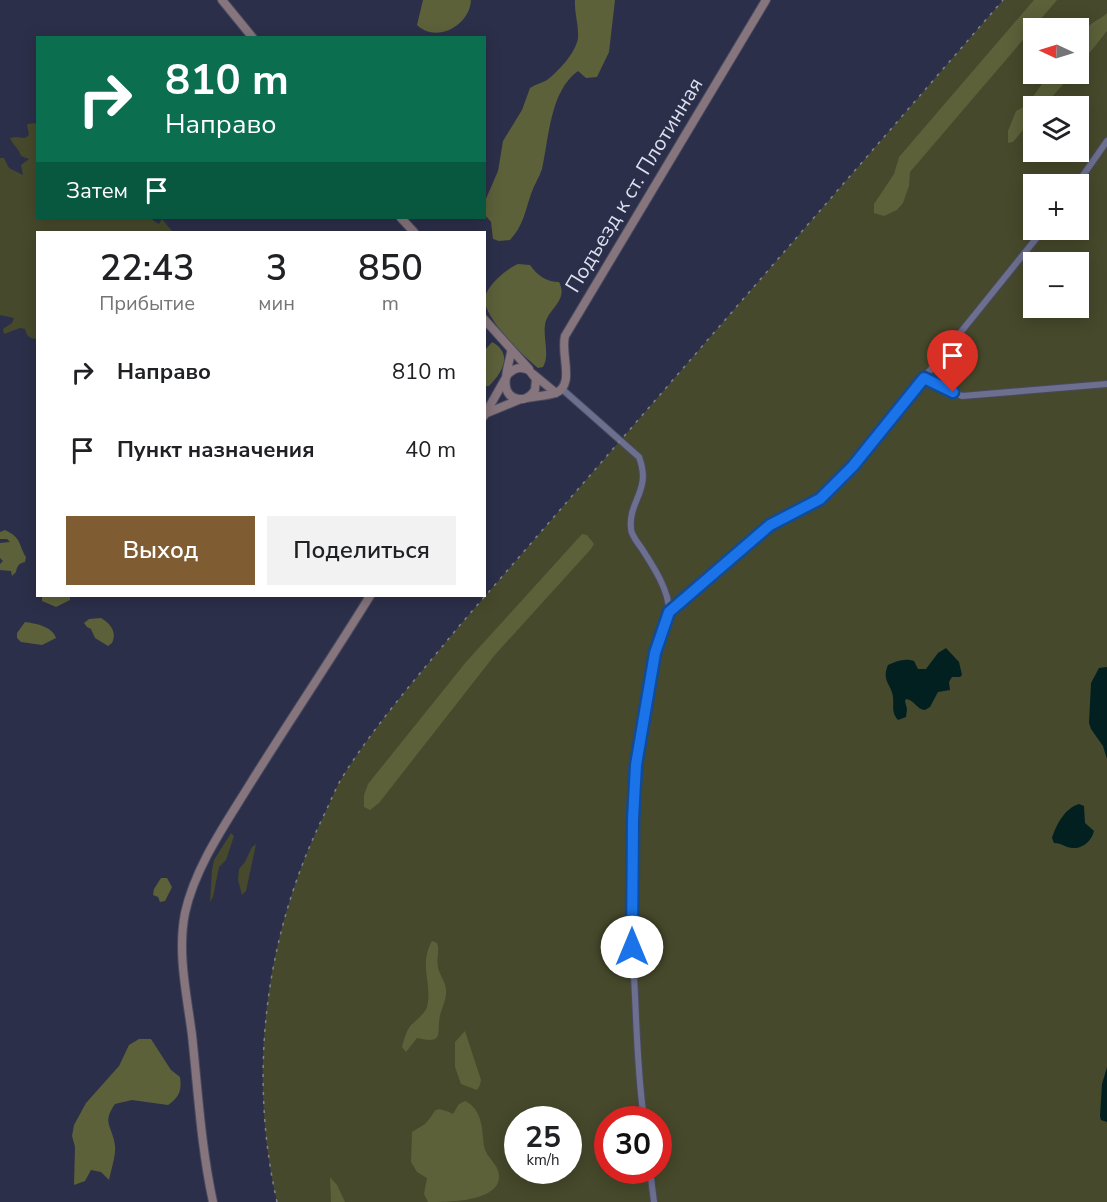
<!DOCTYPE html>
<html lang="ru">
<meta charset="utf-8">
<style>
body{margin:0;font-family:"Nunito Sans",sans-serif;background:#f2f2f2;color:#202124;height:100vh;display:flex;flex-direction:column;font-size:22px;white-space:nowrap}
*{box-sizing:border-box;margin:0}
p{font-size:20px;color:#757577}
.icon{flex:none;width:33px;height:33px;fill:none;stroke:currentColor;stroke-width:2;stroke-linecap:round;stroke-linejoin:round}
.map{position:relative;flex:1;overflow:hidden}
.details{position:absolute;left:36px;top:231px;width:450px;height:366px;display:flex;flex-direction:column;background:#fff;border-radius:0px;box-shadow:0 3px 15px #0003}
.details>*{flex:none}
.banner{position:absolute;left:36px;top:36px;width:450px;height:183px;border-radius:0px;box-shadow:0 3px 15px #0003;background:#0b6e4f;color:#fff;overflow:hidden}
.needle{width:39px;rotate:274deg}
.controls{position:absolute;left:1023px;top:18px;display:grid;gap:12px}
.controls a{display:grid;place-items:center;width:66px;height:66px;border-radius:0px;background:#fff;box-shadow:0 3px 15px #0003;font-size:30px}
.speed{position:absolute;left:504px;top:1106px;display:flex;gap:12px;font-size:30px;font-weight:700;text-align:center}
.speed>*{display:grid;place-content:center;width:78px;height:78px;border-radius:50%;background:#fff;box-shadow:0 3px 15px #0003;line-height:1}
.speed small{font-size:15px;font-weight:400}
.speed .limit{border:9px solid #d22;background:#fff;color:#111}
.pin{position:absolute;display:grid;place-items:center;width:51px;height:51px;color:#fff;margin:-62px -26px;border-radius:50% 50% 50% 0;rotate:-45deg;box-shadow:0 0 6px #0007}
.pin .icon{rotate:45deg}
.me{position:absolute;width:66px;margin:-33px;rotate:0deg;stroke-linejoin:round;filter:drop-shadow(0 0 4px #0008)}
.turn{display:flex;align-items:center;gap:21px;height:126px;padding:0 30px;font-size:27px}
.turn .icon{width:78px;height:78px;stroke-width:2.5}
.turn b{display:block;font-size:42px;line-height:51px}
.then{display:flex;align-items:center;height:57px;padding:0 30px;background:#0003;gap:12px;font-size:22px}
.eta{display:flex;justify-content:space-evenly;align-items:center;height:102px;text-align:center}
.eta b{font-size:36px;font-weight:600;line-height:42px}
.button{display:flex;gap:12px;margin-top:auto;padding:12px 30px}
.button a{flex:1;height:69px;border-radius:0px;background:#805c33;color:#fff;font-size:24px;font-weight:600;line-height:69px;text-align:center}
.button a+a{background:#f2f2f2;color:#202124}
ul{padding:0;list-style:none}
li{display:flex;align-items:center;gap:18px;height:78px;padding:0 30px}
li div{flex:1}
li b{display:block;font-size:22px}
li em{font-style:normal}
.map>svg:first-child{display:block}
.green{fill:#46492b;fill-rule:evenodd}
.forest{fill:#5c613a}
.water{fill:#032020}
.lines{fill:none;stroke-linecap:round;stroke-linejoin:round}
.street-casing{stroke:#494a61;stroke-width:8}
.secondary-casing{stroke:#494a61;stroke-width:10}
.street{stroke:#6c708e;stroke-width:6}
.secondary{stroke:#86757c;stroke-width:8}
.rail{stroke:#7e8197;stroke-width:1.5;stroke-dasharray:3 6;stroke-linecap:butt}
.route-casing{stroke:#114b97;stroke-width:15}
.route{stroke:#1a73e8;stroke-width:10}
.labels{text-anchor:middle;stroke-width:5;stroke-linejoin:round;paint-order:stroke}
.street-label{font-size:21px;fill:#dcdff0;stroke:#2c2f49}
</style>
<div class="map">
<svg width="1107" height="1202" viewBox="0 0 1107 1202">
<rect width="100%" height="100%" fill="#2c2f49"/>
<path class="green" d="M1003,0h104v1202h-830c-30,-129 -12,-266 46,-385 7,-14 12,-28 20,-41 34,-54 77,-102 117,-151zM1034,28h44v46h-44zM1034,106h44v46h-44zM1034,184h44v46h-44zM1034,262h44v46h-44zM518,1119h50v51h-50zM608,1119h50v51h-50z
M37,123l1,95h114l2,3 5,3 3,-5 11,13h-135l-1,109 -1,-2 -5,-1 -4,-3 -2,-6 -5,-1 -16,6 -1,-5 9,-6 2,-5 -14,-3v-157h4l5,10 14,7 -2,-10 8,-6 -8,-3c-2,-8 -8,-10 -11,-18l5,-1 10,1 4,-3 -2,-11z
M231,833l3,3 -8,24 -7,7 -6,30 -3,5 2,-32 2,-10z
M256,844l-10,47 -4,4 -4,-15 1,-11 6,-7 7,-15z"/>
<path class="forest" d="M423,0h48c-1,25 -34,44 -54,25z
M575,0h40l-6,52 -12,25 -11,1 -8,-7c-28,20 -29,67 -36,98 -3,9 -8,16 -11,25 -6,18 -8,32 -21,46l-11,1 -6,-2 -2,-17 -6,-7v-14l13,-30 5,-30 19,-31 8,-22c6,-4 12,-5 17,-8 12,-9 29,-28 31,-42 1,-13 -4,-25 -3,-38z
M1034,0h23l-147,172 -1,14 -6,17 -6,7 -13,6 -10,-3v-9l20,-30 5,-17z
M1107,13v18l-28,35c-1,-18 -2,-28 12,-42 5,-4 10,-5 16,-11z
M1047,74h25l-28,32h-10l-1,12 -20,24 -5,1v-12l8,-20 11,-6 17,-24z
M518,264l12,1c7,10 16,17 29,17 10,19 -12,27 -14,43 -2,13 5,30 -2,42l-5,1c-16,-13 -50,-46 -53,-66 -2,-14 21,-33 33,-38z
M492,342c22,12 10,31 -3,44h-4v-36z
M5,530c17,8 13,14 21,27l-1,5c-6,1 -8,4 -9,10l-4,4 -1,-5 -11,-1v-6l3,-3 -3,-3v-15l10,-1 -3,-3h-7v-7z
M582,534l5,1 7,9 -3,5 -97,107 -115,147 -9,7 -6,-3v-12l4,-11 98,-122z
M42,596h28v4l-14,7 -14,-6z
M101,618c10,6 16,14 11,25l-4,3 -13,-8 -4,-9 -4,-2 -3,-4 5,-4z
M25,622c10,1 28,5 31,16l-14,7 -21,-3 -4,-4v-5z
M161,878h6l5,9 -7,14 -5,1 -2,-5 -5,-2 1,-6z
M432,941l5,2c3,9 -1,15 1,24 1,7 7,14 8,22 1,11 -4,17 -6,27 -4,16 6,29 -23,22l-11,14 -4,-5c2,-7 4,-16 9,-22 6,-6 13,-10 16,-18 6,-24 -9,-41 5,-66z
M465,1031l16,49 -1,5 -3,5 -16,-6 -6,-17v-25z
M139,1039h12l20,31 9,7c2,14 -1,20 -12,28l-36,-5 -17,4c-14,20 -2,22 0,42 1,10 -4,24 -6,34l-8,-8 -10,-2 -6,11 -11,4 1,-38 -3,-11 2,-11 12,-22 33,-37 10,-21z
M465,1101c18,9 17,29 19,45 2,12 14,17 15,29 2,27 -51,27 -71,27l-4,-8 3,-16 -10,-6 -6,-10 1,-30c4,-3 9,-5 13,-8 13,-13 6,-20 28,-10l6,-10z
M330,1177l7,8 8,17h-14z"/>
<path class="water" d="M946,648l13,14 3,13 -2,2h-8l-3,5 1,8 -12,2 -8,15 -5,3c-8,0 -10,-10 -19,-11l-1,2 2,8 -1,8 -8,3c-7,-8 -4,-13 -5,-23 -1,-12 -12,-16 -5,-32 9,-4 16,-7 26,-4l4,8h8l12,-16z
M1107,667v92l-4,-13 -12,-17 -2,-6 2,-40 8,-15z
M1079,804l5,2 1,17 9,8c-2,9 -11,18 -21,17 -7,0 -11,-5 -19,-5l-2,-5c4,-13 13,-30 27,-34z
M1107,1067v55l-6,-2 -1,-4 2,-32z"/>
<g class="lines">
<defs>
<path id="street" d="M1077,184l30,-43
M924,378l38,18 145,-12
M562,389l77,68c13,34 -11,43 -8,72 0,6 7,14 11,20 11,17 27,41 27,62 -41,123 -41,257 -34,385 2,41 3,82 9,123
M669,611l101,-86 50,-26 33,-33 190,-236
M650,1170l4,32"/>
<path id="secondary" d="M222,0l31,38
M401,218l13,14
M484,319l45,50
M533,374l23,19
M527,398c9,-2 20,-2 28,-5 21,-7 5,-39 10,-57l201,-336
M487,413l34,-14
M484,416l24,-42c7,-6 12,-8 21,-4l7,9 -1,11c-4,6 -9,10 -16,9 -23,-3 -10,-33 -8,-47
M213,1202c-12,-55 -15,-111 -21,-167 -5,-39 -15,-82 -7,-122 10,-46 41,-90 65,-129 40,-64 81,-125 120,-188"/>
</defs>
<use href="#street" class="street-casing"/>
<use href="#secondary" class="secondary-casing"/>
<use href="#street" class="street"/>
<use href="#secondary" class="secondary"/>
<path class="rail" d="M277,1202c-29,-129 -12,-266 46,-385 7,-14 12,-28 20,-41 34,-54 77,-102 117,-151l543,-625"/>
</g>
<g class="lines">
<defs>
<path id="route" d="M632,947l1,-128 3,-54 19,-112 14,-41 101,-87 50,-26 33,-33 71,-88 29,14"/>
</defs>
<use href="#route" class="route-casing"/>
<use href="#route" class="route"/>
</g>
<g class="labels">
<g class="street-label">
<text transform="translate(634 185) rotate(-59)" y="7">Подъезд к ст. Плотинная</text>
</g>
</g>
</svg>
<div class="controls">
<a><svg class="needle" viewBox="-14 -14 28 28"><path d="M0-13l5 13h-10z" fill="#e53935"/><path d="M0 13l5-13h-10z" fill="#757577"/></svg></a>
<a><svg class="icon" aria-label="layers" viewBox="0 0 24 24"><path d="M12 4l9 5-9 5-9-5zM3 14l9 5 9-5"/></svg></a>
<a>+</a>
<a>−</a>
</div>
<div class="speed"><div>25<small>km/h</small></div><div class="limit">30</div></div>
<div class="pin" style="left:953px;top:392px;background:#d93025"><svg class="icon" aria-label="arrive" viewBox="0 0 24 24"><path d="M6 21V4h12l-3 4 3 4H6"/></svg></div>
<svg class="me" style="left:632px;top:947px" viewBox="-20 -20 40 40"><circle r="19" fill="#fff"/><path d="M0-13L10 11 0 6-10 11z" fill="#1a73e8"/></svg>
<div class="banner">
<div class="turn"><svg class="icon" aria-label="right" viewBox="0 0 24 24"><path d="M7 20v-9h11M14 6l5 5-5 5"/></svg><div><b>810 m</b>Направо</div></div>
<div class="then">Затем<svg class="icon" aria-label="arrive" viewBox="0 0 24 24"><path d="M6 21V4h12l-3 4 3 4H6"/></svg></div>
</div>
<section class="details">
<div class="eta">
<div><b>22:43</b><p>Прибытие</p></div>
<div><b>3</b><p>мин</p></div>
<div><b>850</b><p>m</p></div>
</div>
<ul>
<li><svg class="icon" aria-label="right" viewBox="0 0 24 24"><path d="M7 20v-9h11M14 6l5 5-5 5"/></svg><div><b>Направо</b></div><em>810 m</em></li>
<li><svg class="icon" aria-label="arrive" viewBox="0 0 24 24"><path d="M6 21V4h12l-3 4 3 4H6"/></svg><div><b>Пункт назначения</b></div><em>40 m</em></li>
</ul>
<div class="button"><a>Выход</a><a>Поделиться</a></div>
</section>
</div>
